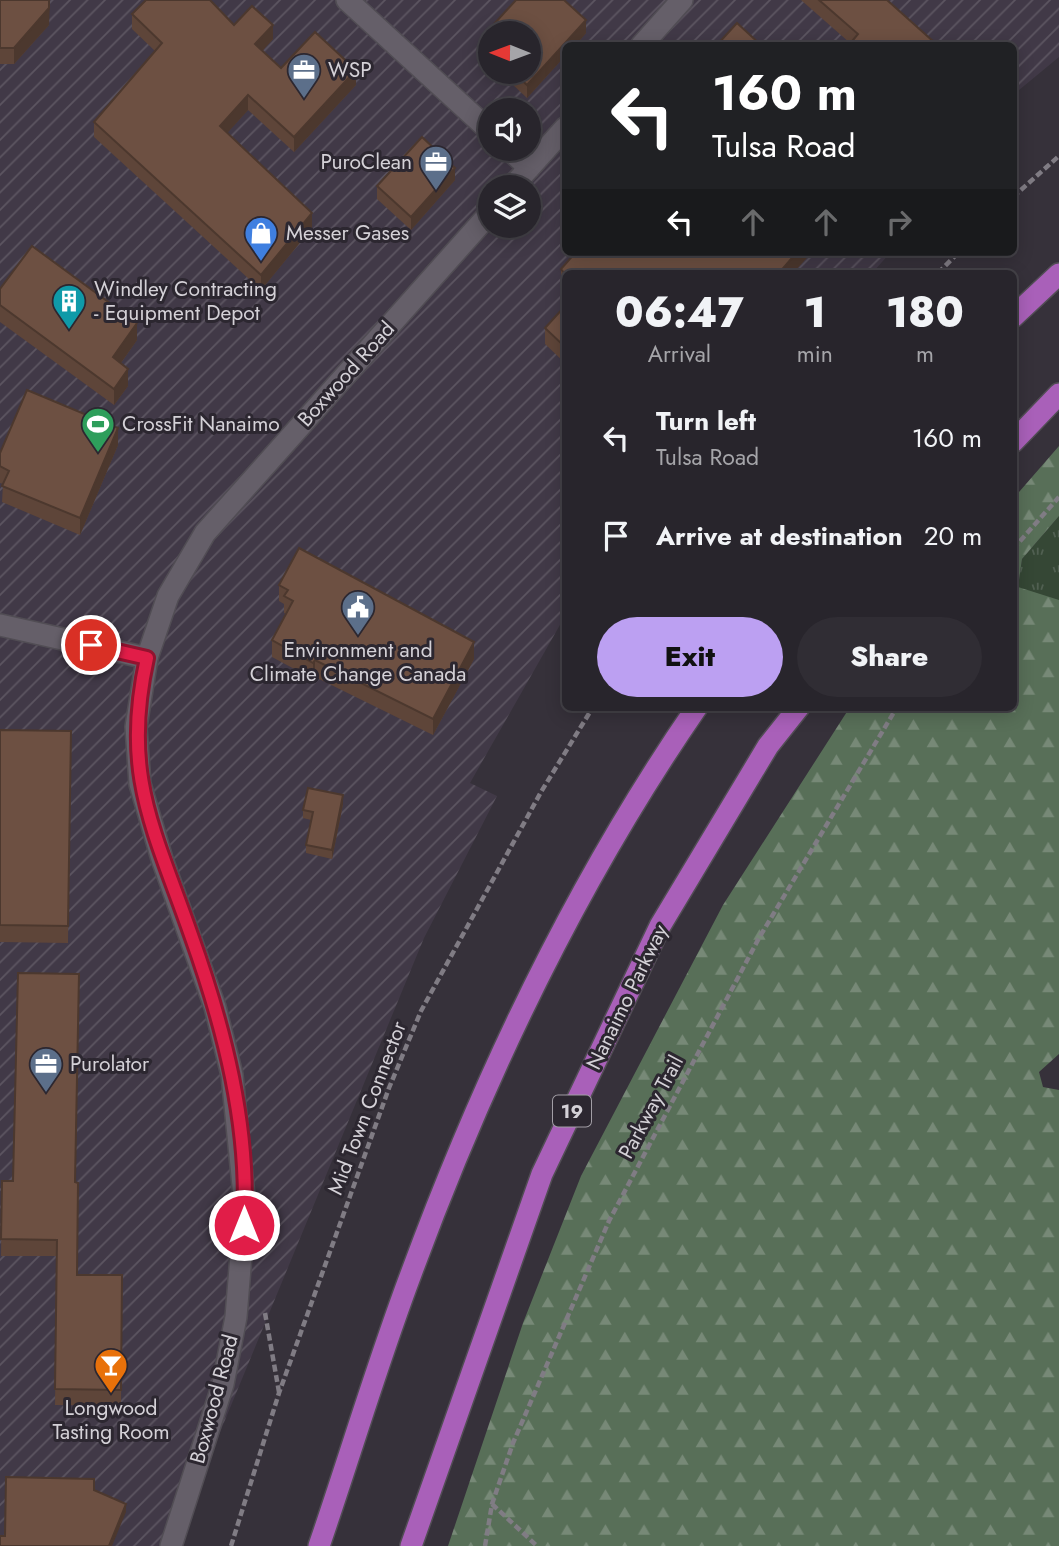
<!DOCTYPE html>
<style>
body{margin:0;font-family:Jost,sans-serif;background:#302d34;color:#f1f3f6;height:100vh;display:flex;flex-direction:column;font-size:26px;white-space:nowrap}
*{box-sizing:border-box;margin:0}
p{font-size:23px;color:#a5a5a9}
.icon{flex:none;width:38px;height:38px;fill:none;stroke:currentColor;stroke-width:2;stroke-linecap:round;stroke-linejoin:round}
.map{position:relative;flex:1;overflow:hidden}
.drawer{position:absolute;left:562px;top:270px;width:455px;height:441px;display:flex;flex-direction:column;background:#28252c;border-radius:10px;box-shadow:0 4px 18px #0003,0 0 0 2px #444248}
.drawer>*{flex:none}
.guide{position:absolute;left:562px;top:42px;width:455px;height:214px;border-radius:10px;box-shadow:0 4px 18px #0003,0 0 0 2px #444248;background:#202124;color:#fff;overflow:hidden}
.needle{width:46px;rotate:271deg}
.tools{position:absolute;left:478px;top:21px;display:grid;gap:14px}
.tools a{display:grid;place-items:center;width:63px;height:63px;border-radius:50%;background:#28252c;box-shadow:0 4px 18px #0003,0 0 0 2px #444248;font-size:35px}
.pin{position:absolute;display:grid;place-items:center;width:60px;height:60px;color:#fff;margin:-30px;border:4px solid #fff;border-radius:50%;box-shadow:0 2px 7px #0007}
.me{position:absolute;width:77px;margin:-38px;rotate:0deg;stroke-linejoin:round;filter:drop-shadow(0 0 5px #0008)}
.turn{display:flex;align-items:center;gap:24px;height:147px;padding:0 35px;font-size:32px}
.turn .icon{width:91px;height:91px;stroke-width:2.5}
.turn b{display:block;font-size:49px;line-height:60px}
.lanes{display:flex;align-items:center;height:66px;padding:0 35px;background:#0003;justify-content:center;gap:35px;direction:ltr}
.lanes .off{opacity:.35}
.eta{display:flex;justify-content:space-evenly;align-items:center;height:119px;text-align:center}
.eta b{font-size:42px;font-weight:800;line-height:49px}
.button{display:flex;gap:14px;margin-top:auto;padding:14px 35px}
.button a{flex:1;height:80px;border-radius:42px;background:#bca0f2;color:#111;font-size:28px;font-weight:800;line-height:80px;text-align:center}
.button a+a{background:#302d34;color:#f1f3f6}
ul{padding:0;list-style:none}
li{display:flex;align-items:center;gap:21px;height:98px;padding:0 35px}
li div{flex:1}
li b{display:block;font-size:26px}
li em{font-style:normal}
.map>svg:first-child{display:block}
.industrial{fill:url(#industrial-furrows);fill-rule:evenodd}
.grass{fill:url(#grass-tufts)}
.forest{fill:url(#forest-firs)}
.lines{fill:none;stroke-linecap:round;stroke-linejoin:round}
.minor-casing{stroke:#514d54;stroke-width:24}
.tertiary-casing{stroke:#514d54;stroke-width:24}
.trunk-casing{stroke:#514d54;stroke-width:24}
.path{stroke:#807c84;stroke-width:4.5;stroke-dasharray:7 3.5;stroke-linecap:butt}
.minor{stroke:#655f69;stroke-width:21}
.tertiary{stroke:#655f69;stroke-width:21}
.trunk{stroke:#a960b9;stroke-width:21}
.wall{fill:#5e4539}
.shaded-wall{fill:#4c382e}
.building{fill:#6d5042;stroke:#4c382e;stroke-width:2}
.route-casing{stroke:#92132f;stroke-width:18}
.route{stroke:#e11d48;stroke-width:12}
.labels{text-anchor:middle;stroke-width:6;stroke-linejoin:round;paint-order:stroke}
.shield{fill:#2c2730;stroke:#a29ea5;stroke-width:2}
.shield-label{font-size:19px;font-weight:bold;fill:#d4d1d7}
.poi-label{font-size:21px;fill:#d4d1d7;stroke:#2c2730;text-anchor:start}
.street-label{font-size:21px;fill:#d4d1d7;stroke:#2c2730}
</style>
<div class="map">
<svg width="1059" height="1546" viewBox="0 0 1059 1546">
<defs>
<pattern id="industrial-furrows" width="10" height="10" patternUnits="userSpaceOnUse" patternTransform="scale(1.75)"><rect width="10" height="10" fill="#413947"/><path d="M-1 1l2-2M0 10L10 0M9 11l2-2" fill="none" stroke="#5c5561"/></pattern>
<pattern id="grass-tufts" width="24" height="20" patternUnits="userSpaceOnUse" patternTransform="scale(1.75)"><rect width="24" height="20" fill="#354735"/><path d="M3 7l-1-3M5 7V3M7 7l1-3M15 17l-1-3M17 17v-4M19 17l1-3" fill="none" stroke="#516052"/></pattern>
<pattern id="forest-firs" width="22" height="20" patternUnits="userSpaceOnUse" patternTransform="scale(1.75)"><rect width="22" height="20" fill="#586f58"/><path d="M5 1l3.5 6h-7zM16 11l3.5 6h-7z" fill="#778977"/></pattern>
</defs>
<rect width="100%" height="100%" fill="#36313a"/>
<path class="industrial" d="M0,0h1059v57l-46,38v-49h-448v206h326l-19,21h-307v343l-95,167 27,13 -73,142 -251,608h-173zM490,33h38v39h-38zM490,110h38v39h-38zM490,187h38v39h-38z"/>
<path class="grass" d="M1059,516v84l-3,1 -38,-13 4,-29z"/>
<path class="forest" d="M1059,446v70l-37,43 -4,28 41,13v454l-20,18 4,15 16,3v456h-611l75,-223 58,-147 142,-271 127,-198h163v-208z"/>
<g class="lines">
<defs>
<path id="minor" d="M347,0l143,131
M509,149l20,19
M0,625l147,33"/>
<path id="tertiary" d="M641,46l41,-46
M512,187l53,-59
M171,1546l52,-162 13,-67 9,-111 -13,-131 -17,-68 -53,-148 -22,-75 -4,-57 11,-69 21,-62 37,-63 285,-320"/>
<path id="trunk" d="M1013,317l46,-43
M1013,442l46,-48
M319,1546c31,-90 58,-182 92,-272 73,-198 166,-393 286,-567
M411,1546l131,-372 118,-248 108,-180 31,-39"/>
</defs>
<use href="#minor" class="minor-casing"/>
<use href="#tertiary" class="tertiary-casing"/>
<use href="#trunk" class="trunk-casing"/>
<path class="path" d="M1013,197l46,-41
M938,273l21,-21
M1013,549l46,-52
M265,1313l14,79
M492,1504l45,42
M231,1546l48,-153 110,-305 32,-77 120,-219 52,-85
M485,1546l7,-42 21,-61 96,-222 150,-283 138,-231"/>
<use href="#minor" class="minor"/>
<use href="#tertiary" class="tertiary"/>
<use href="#trunk" class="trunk"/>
</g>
<path class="wall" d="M0,0l49,25 -35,39h-14z
M516,0h48l22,20v13l-11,13h-10v10l-38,42 -28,-26h29v-39h-38v22l-7,-6v-13z
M801,0h86l-37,43z
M132,14l102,11 39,14 -11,12 19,17 75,17 -62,67 -46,-42 -21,23 85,95 -51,62 -167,-153v-15l61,-71 -23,-22z
M455,180l-44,50 -34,-31v-13z
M812,252l-19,21h-228v17l-4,-4v-17z
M0,289l137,51 -16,23 7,23 -14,19 -114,-83z
M565,306v57l-20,-19v-16z
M118,445l-38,90 -78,-33 1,-18 -3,-1v-30z
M279,585l195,74 -41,76 -118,-58 -2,2 -41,-22v-17l14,-26 -2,-1v-9l-5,-3z
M0,730l71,1 -3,212 -68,-1z
M343,804l-11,55 -26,-6v-8l5,-25 -8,-2v-8z
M2,1181l73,1 2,93h45l-1,131 -66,-1 2,-149h-56z"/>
<path class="shaded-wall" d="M50,0l-1,25 -35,39v-16z
M586,20v13l-11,13h-10v10l-38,42v-13z
M273,25v14l-18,20v-15z
M356,70v15l-62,67v-15z
M248,95v15l-28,31v-15z
M455,168v12l-44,50v-13z
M312,213v15l-51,62v-15z
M797,252h15l-19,21h-14z
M137,323v17l-24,34v-17z
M128,369v17l-14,19v-16z
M118,428v17l-38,90v-17z
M474,642v17l-41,76v-16z
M315,660v17l-2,2v-16z
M343,795v9l-11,55v-9z
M126,1504v8l-14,34h-3z"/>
<path class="building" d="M0,0h49v8l-35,40h-14z
M146,0h64l24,25 18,-19 21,19 -18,19 26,24 34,-36 41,38 -62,67 -46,-42 -28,31 92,87 -51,62 -167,-153 68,-79 -30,-29z
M516,0h48l22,20 -59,65 -14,-13h15v-39h-38v10l-7,-7z
M819,0h68l48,43v3h-87l10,-12z
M737,23l25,23h-46z
M422,137l33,31 -44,49 -34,-31z
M32,246l105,77 -24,34 15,12 -14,20 -114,-84v-16z
M576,252h221l-18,21h-34l-3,-3 -3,3h-174v1l-4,-5z
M565,306v41l-20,-19z
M27,390l91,38 -38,90 -78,-32 7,-15 -9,-5v-13z
M299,548l175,94 -41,77 -118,-59 -2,3 -41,-23 21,-39 -9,-5 4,-6 -9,-5z
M0,730l71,1 -3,195 -68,-1z
M308,788l35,7 -11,55 -26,-5 7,-33 -10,-2z
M18,973l61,1 -4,208 3,1 -1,92h45l-1,115 -66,-1 2,-149 -56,-1 1,-58h11z
M6,1477l88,2v11l32,14 -17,42h-109v-10h5z"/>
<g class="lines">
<defs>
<path id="route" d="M91,645l56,13c-26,116 7,171 44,277 33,92 59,192 53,290"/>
</defs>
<use href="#route" class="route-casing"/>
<use href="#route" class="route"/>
</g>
<defs>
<symbol id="office-pin" viewBox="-11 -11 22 30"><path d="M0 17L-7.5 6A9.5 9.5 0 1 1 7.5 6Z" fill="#5c6f8a" stroke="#2c2730"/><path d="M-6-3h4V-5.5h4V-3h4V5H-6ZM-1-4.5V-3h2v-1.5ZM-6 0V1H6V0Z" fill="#fff"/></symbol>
<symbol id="shop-pin" viewBox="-11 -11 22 30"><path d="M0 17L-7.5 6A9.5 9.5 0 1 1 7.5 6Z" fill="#3f7fe0" stroke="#2c2730"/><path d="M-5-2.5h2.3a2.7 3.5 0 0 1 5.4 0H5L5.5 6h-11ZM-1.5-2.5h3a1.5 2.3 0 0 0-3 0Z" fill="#fff"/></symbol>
<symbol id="building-pin" viewBox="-11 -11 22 30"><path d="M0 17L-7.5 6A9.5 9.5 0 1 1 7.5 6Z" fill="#0f9aa8" stroke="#2c2730"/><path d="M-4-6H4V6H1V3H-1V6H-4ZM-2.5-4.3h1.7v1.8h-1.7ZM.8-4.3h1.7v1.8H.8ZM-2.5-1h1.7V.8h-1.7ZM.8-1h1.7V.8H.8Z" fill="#fff"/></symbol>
<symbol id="stadium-pin" viewBox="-11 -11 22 30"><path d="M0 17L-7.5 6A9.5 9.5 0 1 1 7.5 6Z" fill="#2e9e5b" stroke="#2c2730"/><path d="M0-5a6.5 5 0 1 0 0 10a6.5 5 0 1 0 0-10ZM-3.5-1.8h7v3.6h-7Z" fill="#fff"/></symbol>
<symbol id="civic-pin" viewBox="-11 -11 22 30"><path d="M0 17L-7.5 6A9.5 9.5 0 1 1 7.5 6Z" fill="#5c6f8a" stroke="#2c2730"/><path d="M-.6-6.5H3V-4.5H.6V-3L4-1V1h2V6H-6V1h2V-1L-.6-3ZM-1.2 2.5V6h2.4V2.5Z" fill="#fff"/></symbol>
<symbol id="bar-pin" viewBox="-11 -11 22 30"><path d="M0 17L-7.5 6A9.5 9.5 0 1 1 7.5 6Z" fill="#e8710a" stroke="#2c2730"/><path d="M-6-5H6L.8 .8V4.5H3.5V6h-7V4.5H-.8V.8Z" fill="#fff"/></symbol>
</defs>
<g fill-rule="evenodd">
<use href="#office-pin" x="285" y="51" width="38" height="52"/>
<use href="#office-pin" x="417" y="143" width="38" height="52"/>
<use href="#shop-pin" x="242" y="214" width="38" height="52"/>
<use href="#building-pin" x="50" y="282" width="38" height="52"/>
<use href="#stadium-pin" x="79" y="405" width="38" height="52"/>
<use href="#civic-pin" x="339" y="588" width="38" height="52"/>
<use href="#office-pin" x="27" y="1045" width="38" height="52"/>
<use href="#bar-pin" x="92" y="1346" width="38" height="52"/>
</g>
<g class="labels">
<rect class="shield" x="553" y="1095.5" width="38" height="31" rx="5"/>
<g class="shield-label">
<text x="572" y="1118">19</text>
</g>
<g class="poi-label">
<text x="328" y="77">WSP</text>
<text x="412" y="169" text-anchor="end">PuroClean</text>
<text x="286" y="240">Messer Gases</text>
<text x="94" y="296">Windley Contracting<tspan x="94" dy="24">- Equipment Depot</tspan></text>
<text x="122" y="431">CrossFit Nanaimo</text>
<text x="358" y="657" text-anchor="middle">Environment and<tspan x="358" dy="24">Climate Change Canada</tspan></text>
<text x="70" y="1071">Purolator</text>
<text x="111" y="1415" text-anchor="middle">Longwood<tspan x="111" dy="24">Tasting Room</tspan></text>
</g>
<g class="street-label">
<text transform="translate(346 374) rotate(-48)" y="7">Boxwood Road</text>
<text transform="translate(627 997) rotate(-64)" y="7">Nanaimo Parkway</text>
<text transform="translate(651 1107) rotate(-62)" y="7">Parkway Trail</text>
<text transform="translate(367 1108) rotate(-69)" y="7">Mid Town Connector</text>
<text transform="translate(214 1399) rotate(-75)" y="7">Boxwood Road</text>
</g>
</g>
</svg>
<div class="tools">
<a><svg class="needle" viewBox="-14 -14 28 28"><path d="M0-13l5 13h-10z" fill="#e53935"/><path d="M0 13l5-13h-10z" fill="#a5a5a9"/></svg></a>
<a><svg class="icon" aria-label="sound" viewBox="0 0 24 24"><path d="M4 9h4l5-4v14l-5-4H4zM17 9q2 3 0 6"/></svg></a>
<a><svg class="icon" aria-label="layers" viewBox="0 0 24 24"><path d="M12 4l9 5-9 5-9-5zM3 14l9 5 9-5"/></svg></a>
</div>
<div class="pin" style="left:91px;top:645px;background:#d93025"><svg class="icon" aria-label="arrive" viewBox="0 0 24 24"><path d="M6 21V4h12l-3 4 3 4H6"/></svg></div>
<svg class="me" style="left:244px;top:1225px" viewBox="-20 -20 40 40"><circle r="17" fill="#e11d48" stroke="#fff" stroke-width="3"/><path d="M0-11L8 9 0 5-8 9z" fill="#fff"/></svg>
<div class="guide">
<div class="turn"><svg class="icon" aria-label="left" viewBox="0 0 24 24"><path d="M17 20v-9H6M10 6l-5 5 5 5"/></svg><div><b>160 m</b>Tulsa Road</div></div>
<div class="lanes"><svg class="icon" aria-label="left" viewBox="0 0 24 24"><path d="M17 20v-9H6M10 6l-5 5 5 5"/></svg><svg class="icon off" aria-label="ahead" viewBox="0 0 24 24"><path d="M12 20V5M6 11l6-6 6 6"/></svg><svg class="icon off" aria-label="ahead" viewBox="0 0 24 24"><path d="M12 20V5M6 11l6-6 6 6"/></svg><svg class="icon off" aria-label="right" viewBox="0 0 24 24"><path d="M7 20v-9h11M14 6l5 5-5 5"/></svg></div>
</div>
<section class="drawer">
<div class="eta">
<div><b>06:47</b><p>Arrival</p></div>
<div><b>1</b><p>min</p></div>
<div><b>180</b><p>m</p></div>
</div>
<ul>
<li><svg class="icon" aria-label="left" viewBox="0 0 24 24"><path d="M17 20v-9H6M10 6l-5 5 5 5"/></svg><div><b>Turn left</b><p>Tulsa Road</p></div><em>160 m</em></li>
<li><svg class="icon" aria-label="arrive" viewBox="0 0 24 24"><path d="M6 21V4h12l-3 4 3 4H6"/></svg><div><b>Arrive at destination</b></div><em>20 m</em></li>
</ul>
<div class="button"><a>Exit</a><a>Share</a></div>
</section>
</div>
